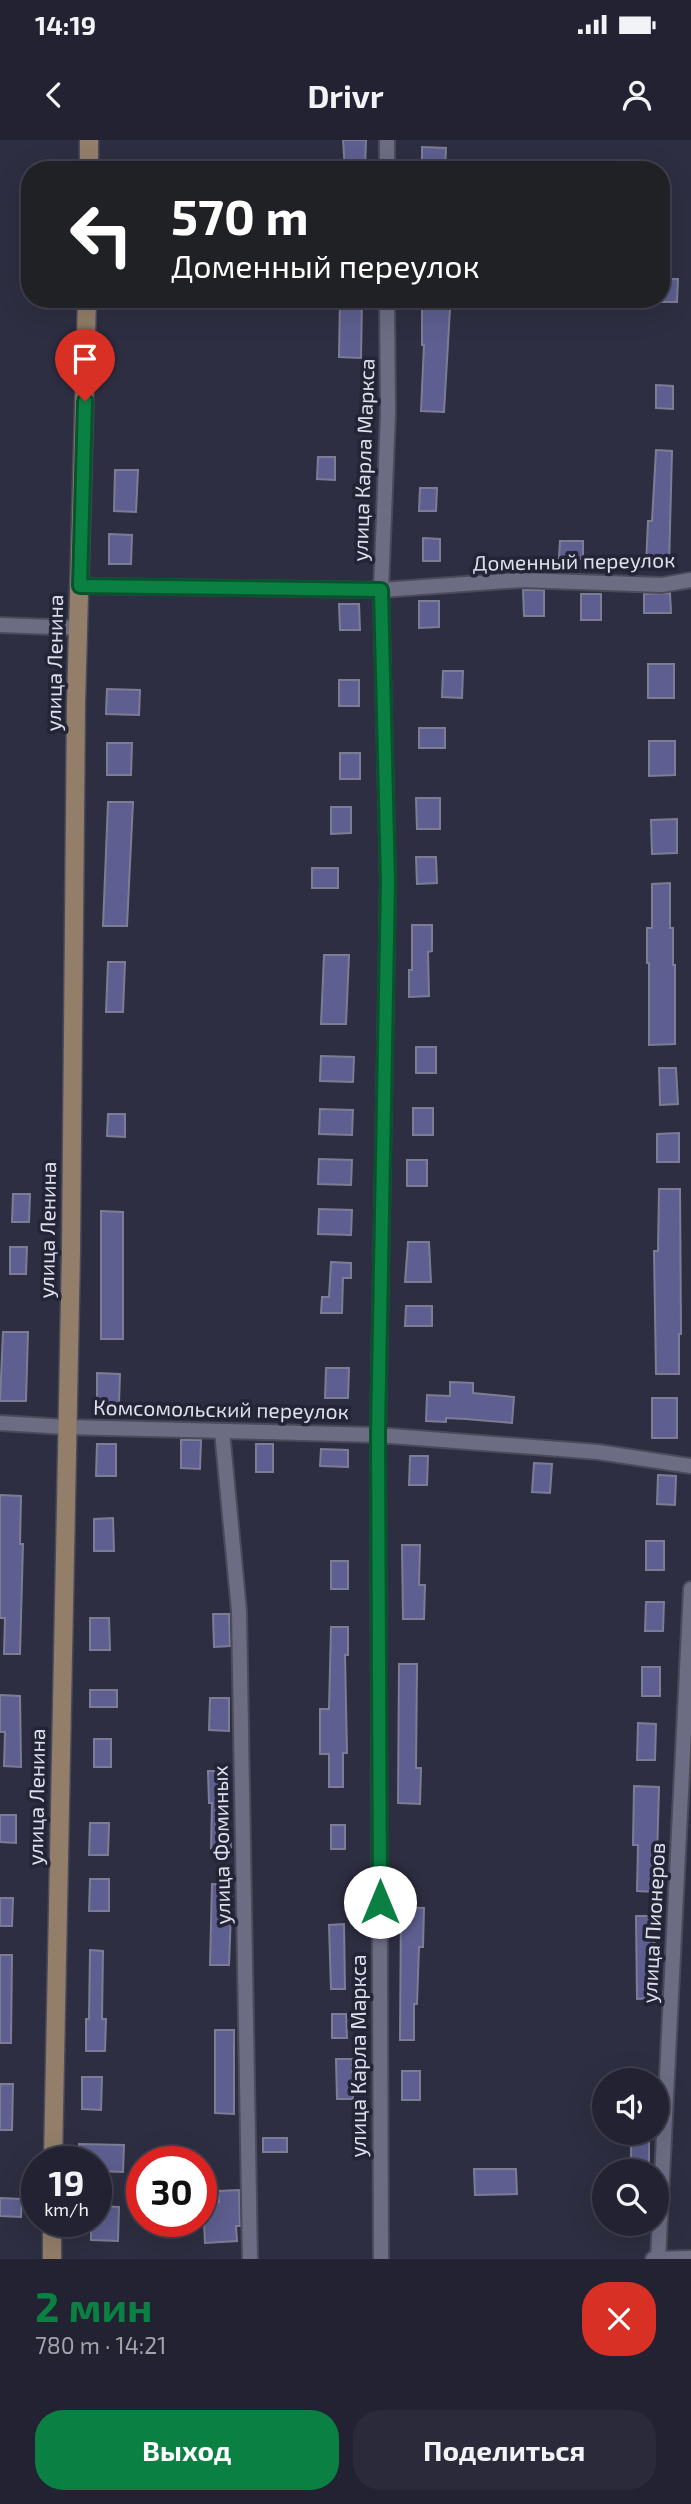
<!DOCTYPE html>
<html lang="ru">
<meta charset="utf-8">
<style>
body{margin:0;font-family:"Exo 2",sans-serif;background:#2a2a3a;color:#f1f3f6;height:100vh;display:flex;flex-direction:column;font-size:26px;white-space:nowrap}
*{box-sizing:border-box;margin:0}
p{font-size:23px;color:#a2a4ac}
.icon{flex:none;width:38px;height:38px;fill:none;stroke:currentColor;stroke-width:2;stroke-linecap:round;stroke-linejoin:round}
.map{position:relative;height:2119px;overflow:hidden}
.drawer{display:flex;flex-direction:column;background:#222232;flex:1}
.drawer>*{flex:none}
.guide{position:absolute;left:21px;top:21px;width:649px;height:147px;border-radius:28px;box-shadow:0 7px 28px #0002,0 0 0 2px #3f3f4d;background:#202124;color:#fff;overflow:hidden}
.buttons{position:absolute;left:592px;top:1928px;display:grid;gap:14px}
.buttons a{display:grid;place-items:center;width:77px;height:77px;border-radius:50%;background:#222232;box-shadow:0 7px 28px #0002,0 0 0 2px #3f3f4d;font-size:35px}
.speed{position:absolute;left:21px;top:2006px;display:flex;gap:14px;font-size:35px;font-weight:700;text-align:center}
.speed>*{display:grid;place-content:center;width:91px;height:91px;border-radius:50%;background:#222232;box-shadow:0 7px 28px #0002,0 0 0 2px #3f3f4d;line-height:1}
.speed small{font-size:18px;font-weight:400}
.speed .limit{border:10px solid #d22;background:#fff;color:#111}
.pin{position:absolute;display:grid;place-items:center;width:60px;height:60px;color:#fff;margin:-72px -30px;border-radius:50% 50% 50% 0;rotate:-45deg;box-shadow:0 0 7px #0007}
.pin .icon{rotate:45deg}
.me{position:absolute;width:77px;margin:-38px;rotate:0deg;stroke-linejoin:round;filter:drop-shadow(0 0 5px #0008)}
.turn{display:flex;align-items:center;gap:24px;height:147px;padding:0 35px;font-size:32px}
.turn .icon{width:91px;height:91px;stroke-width:2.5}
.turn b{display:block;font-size:49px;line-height:60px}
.round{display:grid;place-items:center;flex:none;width:74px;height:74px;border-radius:28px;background:#2a2a3a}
.overview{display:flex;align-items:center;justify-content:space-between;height:119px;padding:0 35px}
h1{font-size:42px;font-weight:700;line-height:52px;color:#0b8043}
.cta{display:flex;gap:14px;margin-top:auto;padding:14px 35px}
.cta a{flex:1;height:80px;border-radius:28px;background:#0b8043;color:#fff;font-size:28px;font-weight:700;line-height:80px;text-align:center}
.cta a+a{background:#2a2a3a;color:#f1f3f6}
.status{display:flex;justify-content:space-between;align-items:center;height:49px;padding:0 35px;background:#222232;direction:ltr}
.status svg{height:19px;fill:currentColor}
header{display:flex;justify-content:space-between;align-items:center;height:91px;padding:0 35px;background:#222232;font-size:32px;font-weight:700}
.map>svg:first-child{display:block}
.building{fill:#5e5e90;stroke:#7c7d94;stroke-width:2}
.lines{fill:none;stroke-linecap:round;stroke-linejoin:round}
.minor-casing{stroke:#4a4a5b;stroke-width:18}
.secondary-casing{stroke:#4a4a5b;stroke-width:21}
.minor{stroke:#6c6d83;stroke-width:14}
.secondary{stroke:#927e69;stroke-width:18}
.route-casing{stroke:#07532c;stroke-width:18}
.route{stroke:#0b8043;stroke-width:12}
.labels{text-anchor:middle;stroke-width:7;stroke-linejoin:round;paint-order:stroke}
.street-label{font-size:21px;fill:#dedfec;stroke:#242437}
</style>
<div class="status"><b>14:19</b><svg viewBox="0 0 49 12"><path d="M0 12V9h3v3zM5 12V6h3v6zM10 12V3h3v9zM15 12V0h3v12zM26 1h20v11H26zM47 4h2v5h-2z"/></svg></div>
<header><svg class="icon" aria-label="back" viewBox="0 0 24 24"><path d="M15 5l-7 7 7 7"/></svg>Drivr<svg class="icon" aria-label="person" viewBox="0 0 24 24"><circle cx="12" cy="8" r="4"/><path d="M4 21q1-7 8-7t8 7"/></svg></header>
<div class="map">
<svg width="691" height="2119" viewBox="0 0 691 2119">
<rect width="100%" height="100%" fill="#2e2e42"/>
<path class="building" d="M343,0h23l-1,30h-20z
M422,7l24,1 -1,22h-23z
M662,139h16l-1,23h-15z
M340,159h22l-1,59 -22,-1z
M422,169h28l-6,103 -23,-1 3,-66h-2z
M656,245l17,1v23l-17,-1z
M656,310l16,1 -3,115h-23l2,-45h4z
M318,317h17v23l-18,-1z
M115,330h23l-2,42 -22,-1z
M420,348h17l-1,23h-17z
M109,394l23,1 -1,29h-22z
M423,398l17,1v22h-17z
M560,401h23v18l-24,-1z
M523,450h21v26h-20z
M670,453l1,20h-27v-19z
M581,454h20v26h-20z
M419,461h20v26l-20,1z
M339,464h20l1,26h-20z
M648,524h26v34h-26z
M443,531h20l-1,27 -20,-1z
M339,540h20v26h-20z
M107,549l33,1 -1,25 -33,-1z
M419,588h26v20h-26z
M649,601h26v34l-26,1z
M107,603h25l-1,32h-24z
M340,613h20v26h-20z
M416,658h24v31h-23z
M108,662h25l-6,124h-24z
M331,667h20v26l-20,1z
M677,679v34l-25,1 -1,-34z
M416,717h20l1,26 -20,1z
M312,728h26v20h-26z
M670,743v45h3v37h2v79l-26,1v-82h-2v-35h5v-44z
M412,785h20v26l-4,1 1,44 -20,1v-27h3z
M324,815h25l-3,69h-25z
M108,822h17l-2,50h-17z
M416,907h20v26h-20z
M321,916l33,1 -1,25 -33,-1z
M659,928h17l2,36 -18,1z
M413,968h20v27h-20z
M320,969l33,1 -1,25 -33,-1z
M108,974h17v23l-18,-1z
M679,993v29h-22v-28z
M319,1019l33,1 -1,25 -33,-1z
M407,1020h20v26h-20z
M659,1049h21l1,145h-2v40h-23l-2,-123h4z
M13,1054h17l-1,28h-17z
M319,1069l33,1 -1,25 -33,-1z
M101,1071l22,1v127h-22z
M408,1102h21l2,40h-26z
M10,1107h17l-1,27h-16z
M331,1122l20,1v15h-8l-1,35h-21l1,-16h7z
M406,1166h26v20h-27z
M3,1192h25l-2,69h-26z
M326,1228h23l-1,30h-23z
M97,1233l23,1 -1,29h-22z
M450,1242l23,1v10l41,4 -2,26 -46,-4 -20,-1v4l-20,-1 1,-26 23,1z
M652,1258h25v40h-25z
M181,1300h20l-1,29 -19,-1z
M97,1304h19v32h-20z
M256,1304h17v28h-17z
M321,1309l27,1v17l-28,-1z
M410,1316h18l-1,29h-18z
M534,1323l18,1 -2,29 -18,-1z
M658,1335l18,1 -1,29 -18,-1z
M0,1355l21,1 -1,48h3l-3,110h-16l1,-36h-5z
M113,1378l1,33h-20v-32z
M646,1401h18v29h-18z
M402,1405h18l-1,40h6l-1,34h-21z
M331,1421h17v28h-17z
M646,1462h18l-1,29h-18z
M213,1474h16l1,32 -16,1z
M90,1478h19l1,32h-20z
M331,1487h17v28h-3l2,98h-4v34h-14v-33h-9v-45h9z
M399,1524h18l-1,104h5l-1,36 -22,-1z
M642,1527h18v29h-18z
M90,1550h27v17h-27z
M0,1555l20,1 1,71 -17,-1 1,-34h-5z
M210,1558h19v33l-20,-1z
M638,1583l18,1 -1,36h-18z
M94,1599h17v28h-17z
M208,1631h20l3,80h-20l1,-48h-3z
M634,1646l25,1 -3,105 -19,-1 1,-46h-5z
M0,1675h16v28l-16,-1z
M90,1683h19l-1,32h-19z
M331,1685h14v24h-14z
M90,1739h19v32h-20z
M212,1744l20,1 -3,80h-19z
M0,1758h13l-1,28h-12z
M401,1767l23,1 -1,39h-4l-2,57h-3v36h-14z
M636,1776h18l1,82 -18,1z
M344,1784l1,65h-14l-2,-64z
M90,1810l13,1 -1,68h4l-1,32h-19v-32h3z
M0,1815h12l-1,88h-11z
M332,1874h14l1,24h-15z
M215,1890h19v84l-19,-1z
M336,1919h16l1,40h-16z
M402,1931h18v29h-18z
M82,1937h20l-1,33 -19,-1z
M0,1944h13l-1,46h-12z
M263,1998h24v14h-24z
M649,2001v31h-18v-30z
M79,2004l45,1 -1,27 -27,-1v-10h-17z
M474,2029h42l1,25 -42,1z
M239,2050l1,36h-4l1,15 -32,2 -2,-40 16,-1 -1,-11z
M0,2058l22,1 -1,18 -21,-1z
M96,2066l23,1 -1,34 -27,-1v-19h5z"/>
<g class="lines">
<defs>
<path id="minor" d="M387,30v-30
M80,446l301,4 140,-10 141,5 29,-5
M0,485l78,3
M0,1283l66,4 312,8 220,17 93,14
M222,1291l17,180 11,648
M381,2119l-3,-824 10,-553 -7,-292 7,-177 -1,-114
M653,2119l38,-1
M658,2119l33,-670"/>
<path id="secondary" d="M89,30v-30
M53,2021l18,-910 5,-547 11,-405
M52,2119v-38"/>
</defs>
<use href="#minor" class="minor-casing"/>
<use href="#secondary" class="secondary-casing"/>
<use href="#minor" class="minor"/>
<use href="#secondary" class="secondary"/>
</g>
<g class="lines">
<defs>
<path id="route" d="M85,261l-5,185 301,4 7,292 -10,552 2,468"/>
</defs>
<use href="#route" class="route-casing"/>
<use href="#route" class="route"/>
</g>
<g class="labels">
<g class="street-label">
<text transform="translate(364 320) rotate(-88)" y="7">улица Карла Маркса</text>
<text transform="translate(574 422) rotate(-1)" y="7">Доменный переулок</text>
<text transform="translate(55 523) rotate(-89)" y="7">улица Ленина</text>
<text transform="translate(48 1090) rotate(-89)" y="7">улица Ленина</text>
<text transform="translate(221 1270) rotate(1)" y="7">Комсомольский переулок</text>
<text transform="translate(37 1657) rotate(-89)" y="7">улица Ленина</text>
<text transform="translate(222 1705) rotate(-91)" y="7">улица Фоминых</text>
<text transform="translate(654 1783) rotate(-87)" y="7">улица Пионеров</text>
<text transform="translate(359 1916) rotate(-90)" y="7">улица Карла Маркса</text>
</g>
</g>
</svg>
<div class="buttons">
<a><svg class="icon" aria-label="sound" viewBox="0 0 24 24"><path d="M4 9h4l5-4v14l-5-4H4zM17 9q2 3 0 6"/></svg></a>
<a><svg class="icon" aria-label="search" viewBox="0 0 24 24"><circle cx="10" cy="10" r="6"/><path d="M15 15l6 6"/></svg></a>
</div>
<div class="speed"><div>19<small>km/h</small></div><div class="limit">30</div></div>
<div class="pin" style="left:85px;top:261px;background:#d93025"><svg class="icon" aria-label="arrive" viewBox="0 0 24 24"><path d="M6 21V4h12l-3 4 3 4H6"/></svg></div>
<svg class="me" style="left:380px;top:1762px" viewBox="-20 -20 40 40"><circle r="19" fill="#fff"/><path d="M0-13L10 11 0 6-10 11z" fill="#0b8043"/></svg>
<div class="guide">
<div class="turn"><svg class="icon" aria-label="left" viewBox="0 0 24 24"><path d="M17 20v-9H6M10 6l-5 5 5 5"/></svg><div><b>570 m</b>Доменный переулок</div></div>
</div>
</div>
<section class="drawer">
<div class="overview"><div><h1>2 мин</h1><p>780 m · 14:21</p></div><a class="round" style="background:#d93025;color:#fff"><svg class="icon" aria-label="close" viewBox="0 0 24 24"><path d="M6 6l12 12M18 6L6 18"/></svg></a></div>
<div class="cta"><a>Выход</a><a>Поделиться</a></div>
</section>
